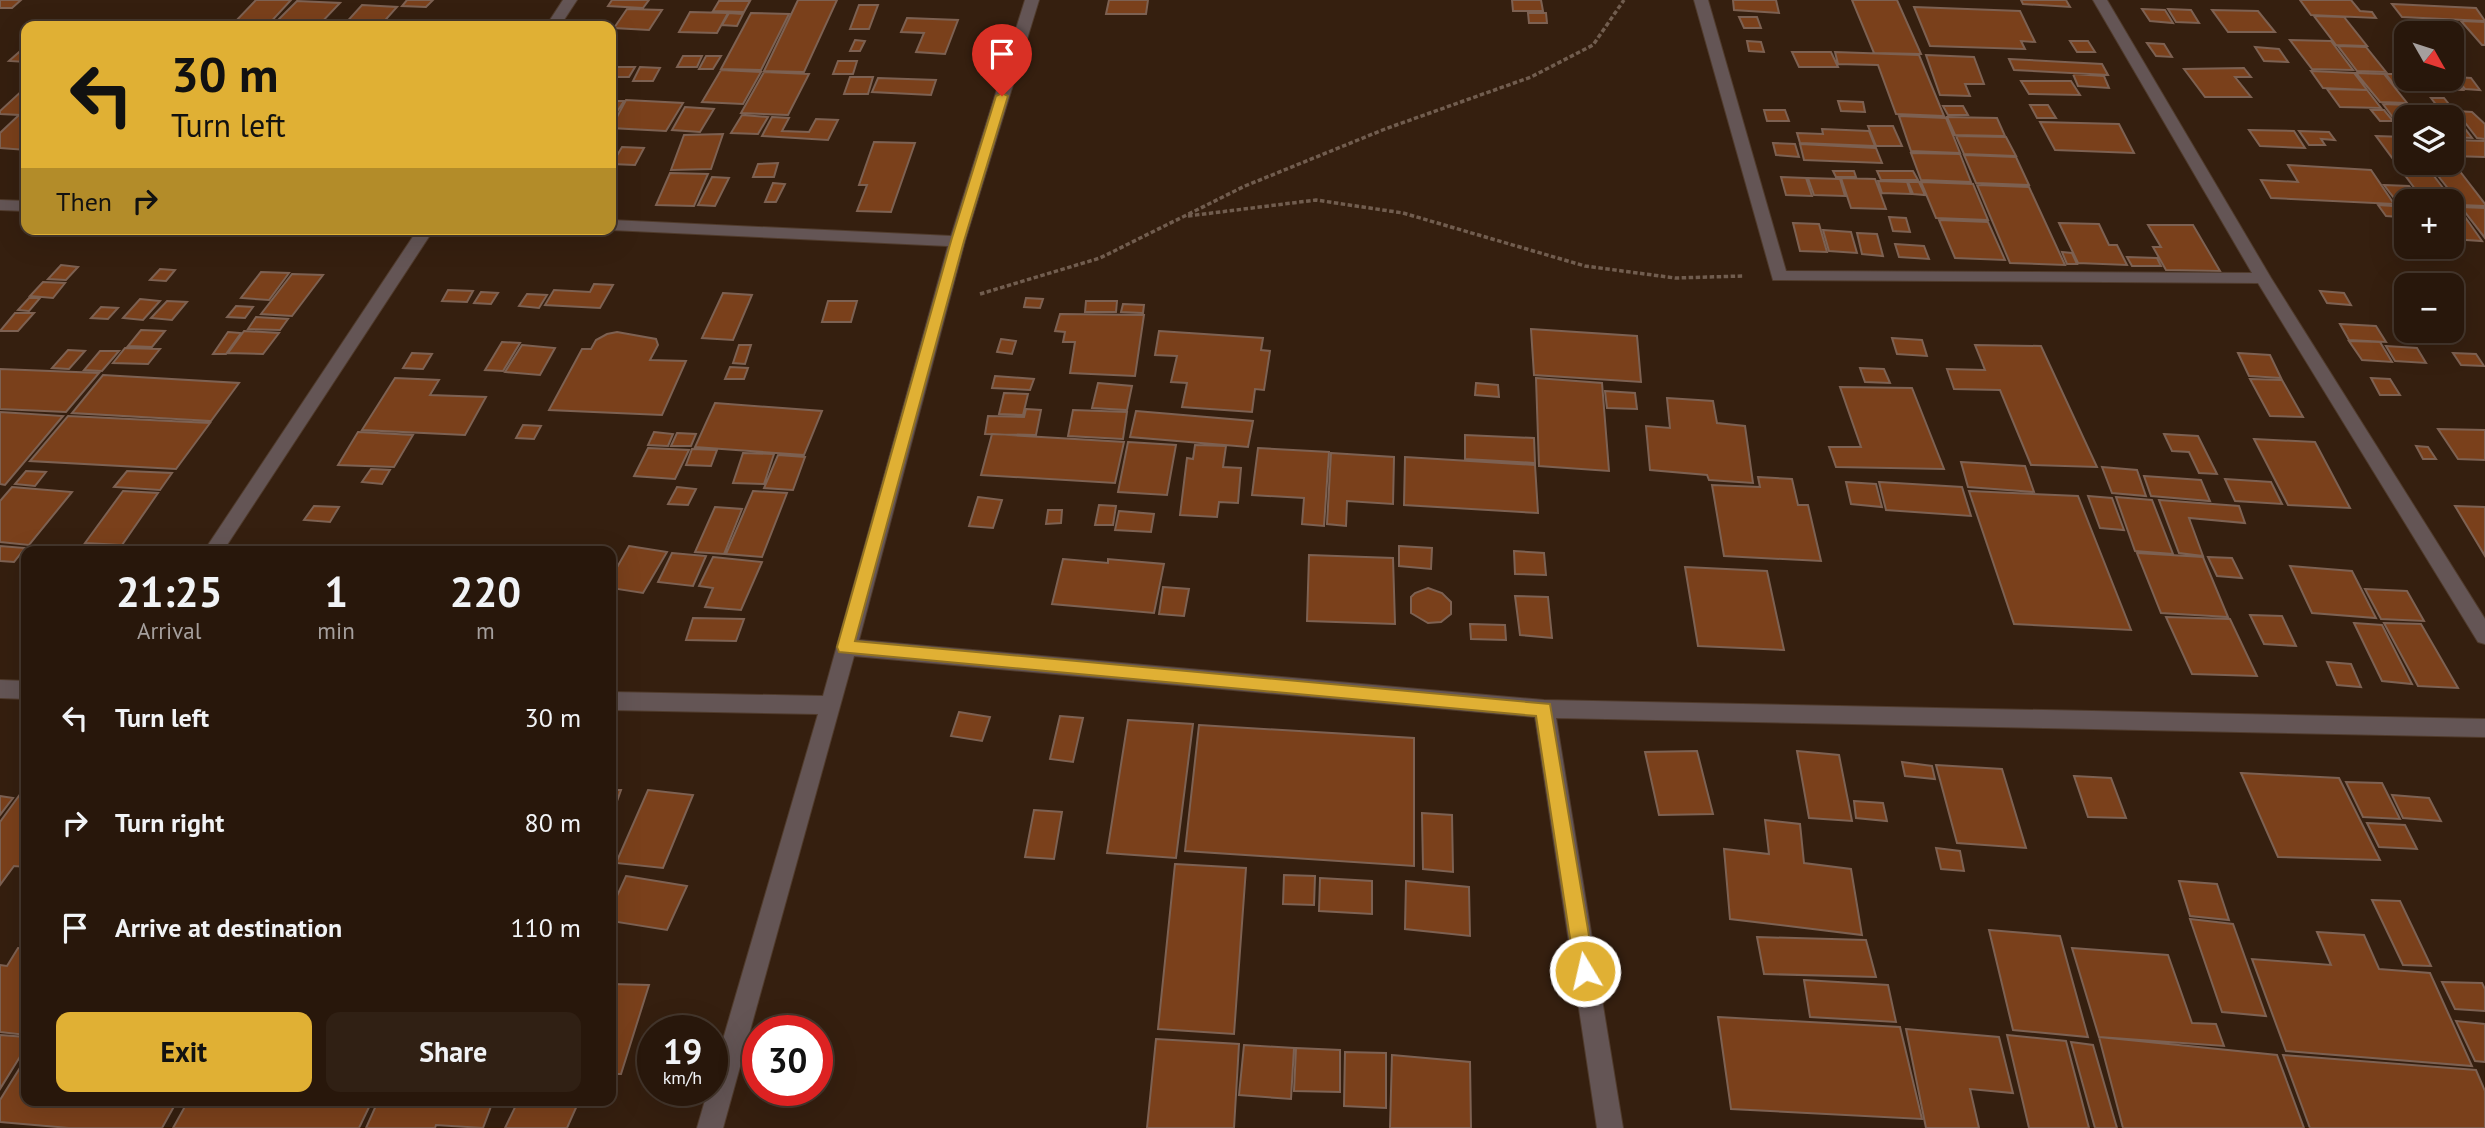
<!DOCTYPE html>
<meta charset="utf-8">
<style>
body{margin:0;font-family:"PT Sans",sans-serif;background:#302014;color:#f1f3f6;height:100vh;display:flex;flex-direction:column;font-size:26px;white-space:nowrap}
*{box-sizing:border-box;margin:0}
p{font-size:23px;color:#a59f9d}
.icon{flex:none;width:38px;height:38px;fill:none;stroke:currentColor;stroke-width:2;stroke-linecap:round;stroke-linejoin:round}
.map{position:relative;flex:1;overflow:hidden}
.drawer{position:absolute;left:21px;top:546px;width:595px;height:560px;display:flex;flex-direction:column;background:#28170b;border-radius:14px;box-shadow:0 7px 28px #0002,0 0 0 2px #44362c}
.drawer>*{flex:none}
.banner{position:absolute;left:21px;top:21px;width:595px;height:214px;border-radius:14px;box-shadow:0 7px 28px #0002,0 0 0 2px #44362c;background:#e0b034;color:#111;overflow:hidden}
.needle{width:46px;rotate:129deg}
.buttons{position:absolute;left:2394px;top:21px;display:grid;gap:14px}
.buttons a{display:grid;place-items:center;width:70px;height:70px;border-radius:14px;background:#28170b;box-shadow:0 7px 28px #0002,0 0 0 2px #44362c;font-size:35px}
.speed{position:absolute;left:637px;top:1015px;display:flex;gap:14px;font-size:35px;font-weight:700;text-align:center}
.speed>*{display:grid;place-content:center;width:91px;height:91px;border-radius:50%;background:#28170b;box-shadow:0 7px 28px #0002,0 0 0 2px #44362c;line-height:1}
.speed small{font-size:18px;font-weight:400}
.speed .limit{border:10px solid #d22;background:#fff;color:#111}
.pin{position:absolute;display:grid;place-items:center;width:60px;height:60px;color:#fff;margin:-72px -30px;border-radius:50% 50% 50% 0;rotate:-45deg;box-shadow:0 0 7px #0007}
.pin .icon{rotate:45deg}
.me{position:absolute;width:77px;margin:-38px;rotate:351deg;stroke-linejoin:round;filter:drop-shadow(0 0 5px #0008)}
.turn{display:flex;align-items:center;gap:24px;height:147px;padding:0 35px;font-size:32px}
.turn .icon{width:91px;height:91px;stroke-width:2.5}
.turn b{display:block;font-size:49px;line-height:60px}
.then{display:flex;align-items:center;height:66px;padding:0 35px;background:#0003;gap:14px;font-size:26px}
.eta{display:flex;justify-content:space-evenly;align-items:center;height:119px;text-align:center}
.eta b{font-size:42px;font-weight:600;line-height:49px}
.button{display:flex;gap:14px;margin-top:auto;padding:14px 35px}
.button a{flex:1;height:80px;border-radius:14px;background:#e0b034;color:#111;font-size:28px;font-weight:600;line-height:80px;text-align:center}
.button a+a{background:#302014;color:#f1f3f6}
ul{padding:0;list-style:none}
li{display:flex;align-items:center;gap:21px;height:105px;padding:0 35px}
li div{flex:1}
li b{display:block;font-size:26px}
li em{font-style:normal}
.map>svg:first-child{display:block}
.building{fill:#7a401b;stroke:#7d6152;stroke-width:2}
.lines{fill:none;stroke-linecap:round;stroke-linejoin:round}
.minor-casing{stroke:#503b2c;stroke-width:2}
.path{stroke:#715d4f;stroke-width:3.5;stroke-dasharray:4.5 2.5;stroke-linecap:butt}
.minor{fill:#645555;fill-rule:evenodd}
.route{fill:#e0b034;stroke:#927222;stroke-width:2}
</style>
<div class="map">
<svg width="2485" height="1128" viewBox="0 0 2485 1128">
<rect width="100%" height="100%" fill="#351f0f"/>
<path class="building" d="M0,0h21l-9,8h-12z
M256,0h35l-24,26 -35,-1z
M407,0h26l-7,7 -24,-1z
M612,0h37l-6,8 -35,-2z
M798,0h39l-33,72 -40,-1z
M1109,0h39l-2,14h-40z
M1512,0h29l2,11h-30z
M1733,0h43l3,13 -45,-3z
M1852,0h45l24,54 -47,-1z
M2021,0h45l4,7 -47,-3z
M2300,0h51l9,11 12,1 4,6 -65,-3z
M297,1l43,2 -22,23h-46z
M719,1h31l-6,11 -31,-1z
M2392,4l84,4 9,13 -83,-4z
M362,5l35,2 -17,19h-37z
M859,5h19l-9,24h-19z
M1914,7l106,4 15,31 -14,-1 4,8 -95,-3z
M627,9l35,1 -13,20 -35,-2z
M2142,9l23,1 8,13 -23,-2z
M2168,9l23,1 8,13 -23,-1z
M2212,10l46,1 17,21h-47z
M690,12l38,1 -11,20 -38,-1z
M729,13l14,1 -6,12 -15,-1z
M751,13l38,1 -28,56 -40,-1z
M1528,13h18l1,10h-18z
M2314,16l30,1 23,29 -31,-1z
M1739,17h18l4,11h-17z
M907,18l51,2 -13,34 -29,-2 8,-19 -23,-1z
M2461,21l24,1v23h-3z
M855,40l10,1 -5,10h-10z
M2290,40l41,1 22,29 -41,-1z
M1747,41l14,1 3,10 -15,-1z
M2070,41h18l7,11h-18z
M2147,43l17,1 8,13 -16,-1z
M26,46v16l-17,-1z
M2338,46l28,1 20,25 -29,-1z
M2255,47l24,2 9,13 -24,-1z
M1792,52h39l7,15h-39z
M1835,52l84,3 25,61 -48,-2 -18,-49 -40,-1z
M1926,55l48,2 10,27h-19l5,12 -30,-1z
M683,56h19l-5,11h-20z
M706,56h15l-8,13h-14z
M2009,59l93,5 6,11 -94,-5z
M838,61h19l-4,13h-20z
M611,67h24l-6,10h-18z
M640,67l20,1 -7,13h-20z
M2244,68l7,9h-16l16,20h-46l-21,-28z
M721,70l40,2 -18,32 -41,-2z
M2311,71l43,2 13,17 -44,-2z
M764,72l45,2 -21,41 -47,-2z
M2356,73l28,1 23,29 -27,-1z
M2073,74l31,2 5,12 -31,-2z
M2386,74h20v5h19l8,10 -36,-1z
M850,77h23l-5,17h-24z
M2452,77l11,13 -28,-1 -8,-10h25z
M2455,77l16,1 9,12 -15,-1z
M878,78l58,2 -5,15 -59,-3z
M2021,81h50l9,14 -51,-1z
M26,87v63l-26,-2v-15l19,-18 -19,-1v-3z
M2327,89l40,1 14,18 -41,-1z
M2431,98h13l8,10 -14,-1z
M626,100l57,3 -17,28 -55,-3z
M611,101h13l-13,20z
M1838,101l25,1 2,10 -24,-1z
M2383,104l25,1 10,12h-12v18z
M2030,105h18l8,13h-19z
M1943,106h20l5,9h-20z
M685,107l29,2 -14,23 -28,-2z
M1764,110h21l4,11h-22z
M2371,110h13l9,11h-13z
M2456,111l16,1 13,12v15l-8,-1z
M742,115l26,2 -10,17 -27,-1z
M1899,116l47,2 14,35 -49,-2z
M772,117l17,1 -7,13 27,1 7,-13 22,1 -10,20 -66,-4z
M1947,117l50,1 8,18 -50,-1z
M2040,122l79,2 15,29 -79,-3z
M2452,122h8l12,16 -20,-1z
M1868,126h25l9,20h-26z
M1822,129l47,2 6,15 -75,-3 -3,-10 26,1z
M2249,130l45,1 11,17 -45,-2z
M2299,131l30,1 6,8 -14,-1 4,6h-16z
M723,134l-12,35 -40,1 13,-35z
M1956,136l50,1 10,19 -52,-2z
M2376,136l29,1 1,26h18l32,42h-4v-4h-28z
M2452,140l33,1v16l-33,-1z
M874,142l41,1 -24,69 -34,-1 10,-26h-8z
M1773,143l22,1 4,13 -23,-2z
M1800,144l76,4 6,15 -78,-3z
M622,147l22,1 -9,17 -23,-1z
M1911,153l49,1 11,28 -50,-2z
M1964,155l52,2 13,28 -53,-2z
M2452,161l33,43v2l-24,-1 -33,-42h24z
M778,163l-4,14h-21l5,-13z
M2288,165l83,5 23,34 -123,-6 -10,-18 37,2z
M1833,171h21l2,6h-20z
M1877,171h36l5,9h-37z
M670,173l38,1 -14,32 -38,-1z
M712,177l17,1 -14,28 -17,-1z
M1781,177l25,1 6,18 -26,-1z
M1808,178l32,1 5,17 -31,-1z
M1841,178l34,1 11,30 -35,-1z
M1878,181l29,1 4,12 -29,-1z
M1908,182h11l6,13 -12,-1z
M1921,182l52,2 15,36 -52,-2z
M773,183l12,1 -9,18h-11z
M1977,185l52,2 36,78 -55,-2z
M2384,185l25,1 12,15 -24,1z
M2378,205l15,1 8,11 -15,-1z
M2452,206l6,1 24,34 -30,-2z
M2461,207l24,1v30z
M1889,217l17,1 4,14 -17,-1z
M1939,220l49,2 17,38 -50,-2z
M1793,223l26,1 8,28 -27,-1z
M2059,223l40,1 10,21h8l10,20 -49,-2z
M2148,225h45l27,46 -54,-1 -13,-23h8z
M1823,230l28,2 6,21 -28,-2z
M1857,233l20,1 6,22 -21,-2z
M1895,244l29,2 5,13 -30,-2z
M2062,252l10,1 5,11h-10z
M2127,257l30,1 4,8h-29z
M61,265l17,2 -12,13 -18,-1z
M160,269l15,1 -9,11 -16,-1z
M261,272l28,1 -20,27 -28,-2z
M292,274l31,1 -31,41 -31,-2z
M43,282l22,1 -12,15 -23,-2z
M594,284l19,1 -13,23 -55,-3 9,-15 36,2z
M448,290l25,1 -6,11 -25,-1z
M2320,291l24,2 7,12 -24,-2z
M481,292l17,1 -7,11 -17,-1z
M723,293l29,2 -19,45 -31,-2z
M527,294l20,1 -8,13 -20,-2z
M29,298h11l-11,13 -11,-1z
M1026,298l17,1 -3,9 -16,-1z
M140,299l20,2 -17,19 -20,-2z
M167,301l20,1 -15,18 -21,-2z
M828,301h29l-6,21h-29z
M1086,301h31l-1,11h-31z
M1123,304l21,1 -1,8 -22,-1z
M236,306l17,1 -8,11 -18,-1z
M101,307l17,1 -10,11 -17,-1z
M15,313h19l-16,18h-18z
M1060,314l84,1 -9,61 -65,-3 5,-31h-12l2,-10 -10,-1z
M256,317l32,2 -8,11 -32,-1z
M2340,324l36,2 10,16 -37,-2z
M1531,329l106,7 4,46 -107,-7z
M141,330l24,1 -13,16 -24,-1z
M244,331l35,2 -16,21 -35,-1z
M1159,331l104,7 -2,12 9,1 -6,39 -9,-1 -3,23 -70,-5 5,-24 -16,-1 6,-26 -22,-1z
M228,332l13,1 -15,21h-13z
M617,332l39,7 2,6 -8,15 36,1 -24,54 -113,-5 33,-61h9l5,-9 11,-6z
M1892,338l30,2 5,16 -30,-2z
M1001,339l15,2 -4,13 -15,-2z
M2349,341l31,1 12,20 -30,-2z
M502,342l18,1 -17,28 -18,-1z
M522,345l33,3 -15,27 -35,-3z
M739,345h12l-6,19 -12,-1z
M1975,345l66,1 56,121 -66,-2 -31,-75 -46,-1 -7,-20 38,1z
M2386,346l31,2 9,15 -31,-2z
M125,348l35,1 -12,15 -35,-1z
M68,350l17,1 -16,18 -17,-1z
M100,351h19l-17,20 -18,-1z
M412,353l20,1 -9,15 -20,-1z
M2238,353l32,2 11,23 -32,-2z
M2453,353l23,1 8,12 -23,-1z
M730,367l18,1 -4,11h-19z
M1860,368l24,1 6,14 -25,-1z
M0,369l99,4 -33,39 -66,-3z
M103,375l136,8 -28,38 -139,-8z
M995,376l39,3 -4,11 -38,-2z
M395,378l44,2 -9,15 56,2 -21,38 -103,-5z
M1536,378l66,5 7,88 -70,-5z
M2371,378l19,1 10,16h-20z
M2250,379l32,1 21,37 -33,-1z
M1098,383l34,3 -5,24 -35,-2z
M1476,383l22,2 1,12 -24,-2z
M1840,387l72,1 32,81 -108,-2 -7,-20h32z
M1605,391l30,2 2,16 -30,-1z
M1004,393l24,1 -5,21 -24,-1z
M1667,398l46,3 4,22 28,3 8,57 -44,-3 -2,-5 -57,-5 -4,-44 24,2z
M715,403l107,8 -18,44 -109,-8z
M1026,409l15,1 -5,25 -51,-1 3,-18 36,1z
M1073,410l54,2 -4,27 -55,-3z
M1136,411l117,10 -5,26 -118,-10z
M0,412l63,4 -58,69 -5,-1z
M68,416l142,7 -34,46 -146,-8z
M523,425l18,1 -7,13 -18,-1z
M2438,429l47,1v30l-27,-1z
M358,432l55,3 -19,32 -56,-2z
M654,432l19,2 -5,12 -20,-1z
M677,433l19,1 -5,12h-20z
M992,434l132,8 -9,41 -134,-8z
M2164,434l34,2 19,38 -18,-1 -10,-21 -17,-1z
M1465,435l69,3 1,25 -70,-4z
M2254,439l61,3 35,66 -62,-3z
M1128,442l48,3 -9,50 -49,-3z
M1195,445l31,1 -3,21 18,1 -3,35 -19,-1 -2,15 -37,-2 7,-57 6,1z
M2416,446l12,1 8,12h-13z
M648,448l41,2 -14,29 -41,-3z
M1258,448l71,4 -5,74 -22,-2 2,-26 -52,-3z
M692,449l25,1 -6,16 -25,-1z
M743,453l31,1 -10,30 -31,-1z
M1331,453l63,4 -1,47 -46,-3 -1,25 -19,-2z
M778,455l27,2 -12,33 -29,-2z
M1405,457l130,8 3,48 -134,-8z
M1961,462l64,4 9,26 -66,-5z
M2102,467l35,3 9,26 -34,-3z
M371,469l19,1 -8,14 -20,-2z
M26,471l20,1 -11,14 -20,-2z
M127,471l45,2 -12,17 -46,-3z
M2144,476l57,4 9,21 -59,-5z
M1758,477l34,2 6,26h10l13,56 -97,-5 -12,-71 48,2z
M2225,479l46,3 11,22 -47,-3z
M1846,482l30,2 6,23 -31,-3z
M1879,482l83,5 9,29 -85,-6z
M12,487l60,5 -43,53 -29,-3v-41z
M677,487l19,2 -8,16 -20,-1z
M123,491l35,2 -36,52 -37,-2z
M753,491l34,2 -25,64 -36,-3z
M1969,491l109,5 53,134 -117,-6z
M2088,496l24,2 12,32 -24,-2z
M978,497l24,3 -9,28 -24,-2z
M2116,497l36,3 21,54 -38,-3z
M2159,500l80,6 6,17 -56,-5 14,38 -24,-3z
M1099,505l17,1 -3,19h-18z
M314,506l25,1 -9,15 -26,-2z
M2455,506l30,1v49z
M715,507l27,2 -18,45 -29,-2z
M1048,510h14l-1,13 -15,1z
M1119,511l35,3 -3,18 -36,-2z
M0,546l25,2 -11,14 -14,-1z
M629,546l38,6 -24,41 -32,-5v-10z
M1399,546l33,2 -1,21 -32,-3z
M1514,551l30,2 2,22 -31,-1z
M672,553l34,3 -13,30 -35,-4z
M2137,553l66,4 25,60 -67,-4z
M1309,555l84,3 2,66 -88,-3z
M713,557l49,5 -21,48 -36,-3 8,-19 -14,-2z
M2208,557l24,1 10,20 -25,-2z
M1063,559l45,4v-4l56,5 -10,49 -102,-9z
M2290,566l62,5 24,47 -64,-5z
M1685,567l82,4 17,79 -86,-4z
M1163,587l26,2 -5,27 -25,-2z
M1428,588l14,5 9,9v12l-10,8 -13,1 -17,-10v-16l4,-4z
M2365,589l42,2 17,30 -43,-2z
M1515,596l33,1 4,41 -32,-3z
M2250,615l32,1 14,30 -32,-2z
M2166,617l64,2 27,57 -65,-2z
M693,618l51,1 -8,22 -50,-1z
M2354,623l28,2 30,59 -30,-3z
M2384,623l37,1 37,64 -40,-2z
M1470,624l35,1 1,15 -35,-1z
M2327,662l24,2 10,23 -24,-2z
M959,712l31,5 -8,24 -31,-5z
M1060,716l23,2 -10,44 -23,-3z
M1128,720l65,4 -17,134 -69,-5z
M1199,725l215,13v128l-229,-15z
M1697,751l16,63 -54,1 -14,-63z
M1797,751l42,4 13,66 -43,-3z
M1902,762l30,4 3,13 -30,-3z
M1936,765l66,4 24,79 -69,-5z
M2241,773l98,5 41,82 -102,-3z
M2074,776l37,2 15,40 -38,-1z
M2346,782l36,1 18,36 -37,-2z
M26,786v81l-12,-1 -14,19v-63z
M611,790h10l-10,28z
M648,790l45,5 -30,73 -47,-5z
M2392,795l37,3 12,23 -38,-3z
M0,796l13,2 -13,17z
M1854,801l29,2 4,18 -31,-3z
M1034,810l28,2 -8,47 -29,-2z
M1422,813l30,2 1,57 -30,-3z
M1765,820l35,4 4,39 47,6 11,66 -132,-16 -6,-70 45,5z
M2367,823l38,2 12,24 -38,-2z
M1936,848l24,3 4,20 -23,-2z
M1175,864l71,4 -12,166 -76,-5z
M1284,875l31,1 -1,29 -31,-1z
M626,876l61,10 -20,44 -56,-9v-12z
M1320,878l52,3v33l-53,-3z
M1406,881l63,6 1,49 -65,-7z
M2179,881l38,3 12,36 -39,-4z
M2372,900l28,1 31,65 -28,-1z
M2190,919l43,5 33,92 -44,-4z
M1989,930l71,6 28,101 -75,-7z
M2317,932l47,3 15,34 51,4 42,93 -186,-15 -34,-92 79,6z
M1757,937l109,3 10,37 -112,-3z
M18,948l8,1v86l-26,-3v-67l7,1z
M2072,948l96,7 24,68 24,1 8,22 -125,-9z
M1804,980l84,5 8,37 -86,-5z
M2442,982l40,1 3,6v22l-30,-2z
M611,984l38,1 -28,89h-10z
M1718,1017l182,10 22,92 -191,-10z
M2456,1021l29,3v38l-10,-1z
M1906,1029l93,8 14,56 -43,-4 9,39h-53z
M0,1035l26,2v10l-26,42z
M2007,1035l59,6 23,87h-60z
M2099,1037l178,18 27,73h-181z
M1156,1039l83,5 -5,84h-87z
M2071,1042l22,3 24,83h-22z
M1244,1045l50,3 -3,51 -52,-4z
M1296,1048l44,2v42l-46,-1z
M1345,1052l41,1v55l-42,-2z
M1392,1055l78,7 1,66h-81z
M2283,1055l193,15 9,21v37h-175z
M26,1058v43h151l-15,27h-93l-69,-6v-22z
M188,1101h184l-13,27h-186z
M378,1101h115l-10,27 -47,-3 -1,3h-69z
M518,1101h61l-12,27h-62z"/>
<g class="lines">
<defs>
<path id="minor" d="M563,0h14l-17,26h-14z
M1025,0h14l-74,241 -106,399 685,60 941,19v18l-929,-19 67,410h-26l-62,-411 -681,-61 -131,472h-26l11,-38h4v-13l106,-363 -207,-4v-18l212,4 125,-450 -337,-16 -3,-1h3v-9l340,16z
M1694,0h14l78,271 466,2 -159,-273h14l164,278 214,341v25l-7,-2 -220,-359 -485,-3z
M0,200l26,1v10l-26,-1z
M418,229h16l-211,322h-19z
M0,680l26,1v18l-26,-1z"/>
</defs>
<use href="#minor" class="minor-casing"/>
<path class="path" d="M1188,216l128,-16 87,13 182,53 90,12 68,-2
M980,294l120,-36 145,-72 140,-57 146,-52 62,-32 31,-45"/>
<use href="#minor" class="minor"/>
</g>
<path class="route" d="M1002,93l6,3 -44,145 -109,400 695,63 45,267 -3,7 -7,2 -7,-2 -3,-7 -39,-255 -697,-64 -2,-5 114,-406 45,-145z"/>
</svg>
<div class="buttons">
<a><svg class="needle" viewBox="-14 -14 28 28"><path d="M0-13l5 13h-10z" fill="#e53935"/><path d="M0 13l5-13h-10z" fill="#a59f9d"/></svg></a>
<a><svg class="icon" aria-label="layers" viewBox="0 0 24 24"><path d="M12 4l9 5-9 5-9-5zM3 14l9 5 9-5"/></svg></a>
<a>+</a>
<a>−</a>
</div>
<div class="speed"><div>19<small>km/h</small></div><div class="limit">30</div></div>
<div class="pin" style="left:1002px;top:96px;background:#d93025"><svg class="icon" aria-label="arrive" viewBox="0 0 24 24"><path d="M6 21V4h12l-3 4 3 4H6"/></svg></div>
<svg class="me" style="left:1585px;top:971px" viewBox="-20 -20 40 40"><circle r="17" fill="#e0b034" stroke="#fff" stroke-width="3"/><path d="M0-11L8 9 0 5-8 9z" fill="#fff"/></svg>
<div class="banner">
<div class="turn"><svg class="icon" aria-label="left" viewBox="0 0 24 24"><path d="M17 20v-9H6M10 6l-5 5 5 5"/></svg><div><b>30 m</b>Turn left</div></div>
<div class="then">Then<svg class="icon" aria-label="right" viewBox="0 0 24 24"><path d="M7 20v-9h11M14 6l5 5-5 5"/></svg></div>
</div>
<section class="drawer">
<div class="eta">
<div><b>21:25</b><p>Arrival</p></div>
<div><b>1</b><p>min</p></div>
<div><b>220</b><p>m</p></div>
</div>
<ul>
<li><svg class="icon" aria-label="left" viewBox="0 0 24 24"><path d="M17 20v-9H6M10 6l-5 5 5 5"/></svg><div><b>Turn left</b></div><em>30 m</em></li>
<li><svg class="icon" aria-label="right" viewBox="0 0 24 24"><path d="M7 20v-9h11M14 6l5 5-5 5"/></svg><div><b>Turn right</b></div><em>80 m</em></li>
<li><svg class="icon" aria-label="arrive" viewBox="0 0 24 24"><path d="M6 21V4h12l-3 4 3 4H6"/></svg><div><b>Arrive at destination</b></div><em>110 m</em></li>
</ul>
<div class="button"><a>Exit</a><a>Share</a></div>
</section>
</div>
